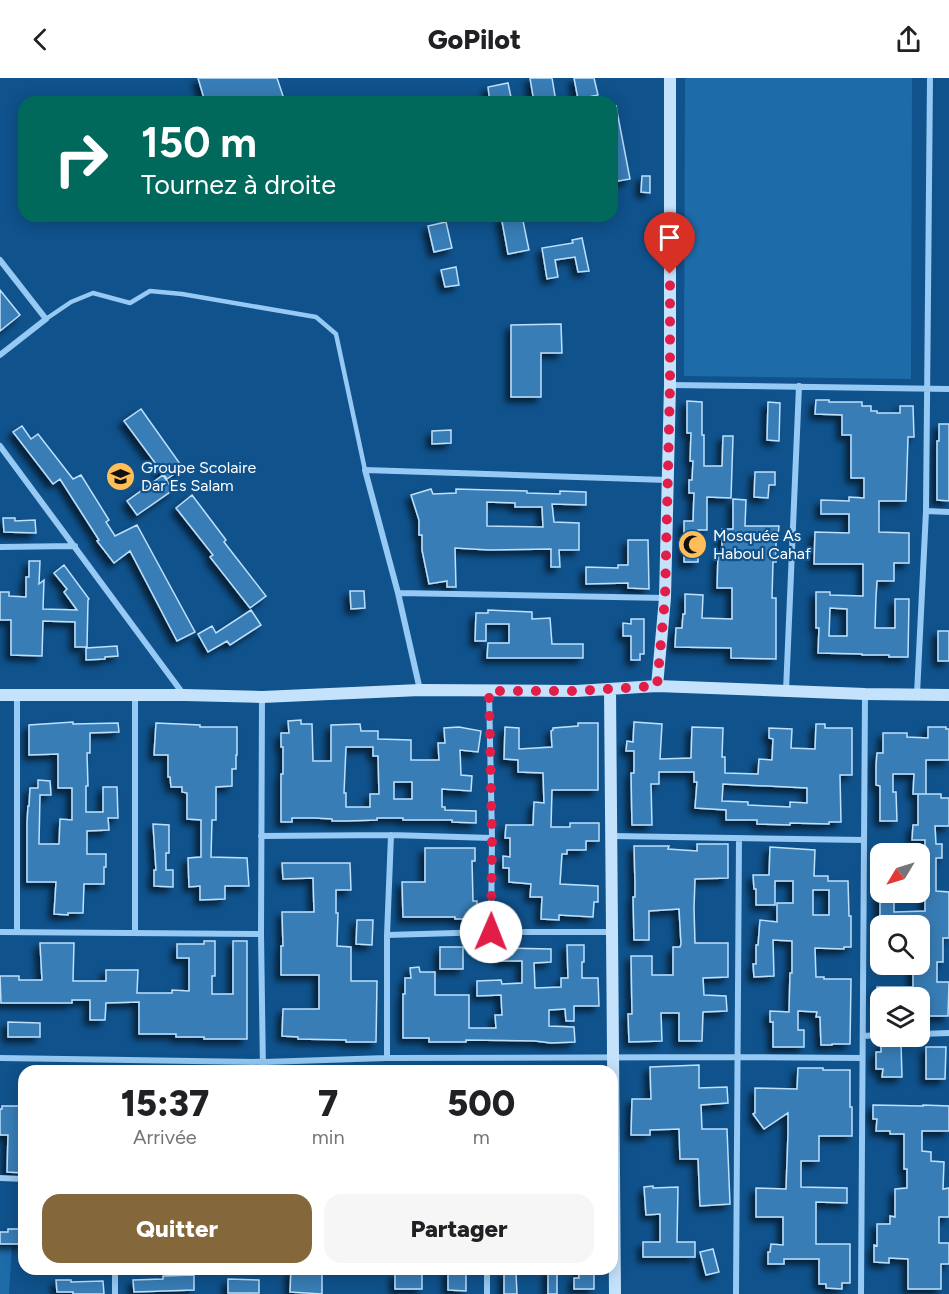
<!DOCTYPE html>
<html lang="fr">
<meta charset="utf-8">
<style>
body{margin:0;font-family:Figtree,sans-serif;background:#f6f6f6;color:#202124;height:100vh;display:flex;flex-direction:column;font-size:22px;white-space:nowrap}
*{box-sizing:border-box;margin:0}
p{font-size:20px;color:#757577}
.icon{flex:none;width:33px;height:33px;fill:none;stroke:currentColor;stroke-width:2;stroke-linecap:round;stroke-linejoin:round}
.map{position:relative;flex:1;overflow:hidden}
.side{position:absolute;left:18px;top:987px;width:600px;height:210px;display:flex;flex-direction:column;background:#fff;border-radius:18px;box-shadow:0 3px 15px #0003}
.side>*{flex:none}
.hud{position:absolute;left:18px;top:18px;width:600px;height:126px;border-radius:18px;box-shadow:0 3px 15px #0003;background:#00695c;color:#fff;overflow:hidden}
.needle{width:39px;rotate:232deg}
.fabs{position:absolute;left:870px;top:765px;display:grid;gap:12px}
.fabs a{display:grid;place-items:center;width:60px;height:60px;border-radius:12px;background:#fff;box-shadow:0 3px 15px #0003;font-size:30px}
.pin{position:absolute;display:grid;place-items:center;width:51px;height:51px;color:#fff;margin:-62px -26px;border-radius:50% 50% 50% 0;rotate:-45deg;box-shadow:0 0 6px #0007}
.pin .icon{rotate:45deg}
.me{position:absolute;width:66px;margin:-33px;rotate:1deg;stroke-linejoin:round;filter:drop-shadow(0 0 4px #0008)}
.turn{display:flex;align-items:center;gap:21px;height:126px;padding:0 24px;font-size:27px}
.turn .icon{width:78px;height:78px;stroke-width:2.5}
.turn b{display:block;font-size:42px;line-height:51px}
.eta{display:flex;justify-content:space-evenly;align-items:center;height:102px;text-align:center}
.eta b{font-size:36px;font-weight:800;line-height:42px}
.action{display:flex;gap:12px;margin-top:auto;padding:12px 24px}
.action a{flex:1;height:69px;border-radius:18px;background:#84683b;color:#fff;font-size:24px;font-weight:800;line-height:69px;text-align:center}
.action a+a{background:#f6f6f6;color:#202124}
header{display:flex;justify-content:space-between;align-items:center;height:78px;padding:0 24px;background:#fff;font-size:27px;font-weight:800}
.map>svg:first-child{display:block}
.green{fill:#1e6baa}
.building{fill:#377db6;stroke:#bde0fd;stroke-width:1.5;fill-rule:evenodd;filter:url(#shadow)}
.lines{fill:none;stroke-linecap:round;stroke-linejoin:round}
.lane{stroke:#96c9f3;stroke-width:4.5}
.street{stroke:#96c9f3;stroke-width:6}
.secondary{stroke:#c5e2fd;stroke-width:12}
.route{stroke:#e11d48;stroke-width:10;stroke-dasharray:0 18}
.labels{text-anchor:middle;stroke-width:4.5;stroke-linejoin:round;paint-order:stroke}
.poi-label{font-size:16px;fill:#fff;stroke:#0f528c;text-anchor:start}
</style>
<header><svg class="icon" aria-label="back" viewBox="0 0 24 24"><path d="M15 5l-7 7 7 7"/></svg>GoPilot<svg class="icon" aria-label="share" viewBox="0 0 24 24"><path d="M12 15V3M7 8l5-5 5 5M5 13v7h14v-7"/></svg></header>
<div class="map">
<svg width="949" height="1216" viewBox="0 0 949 1216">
<defs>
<filter id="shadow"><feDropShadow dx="-5" dy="5" stdDeviation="3" flood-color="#0009"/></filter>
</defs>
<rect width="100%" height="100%" fill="#0f528c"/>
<path class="green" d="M685,0h227l-1,301 -227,-3z
M0,1168h12l-3,48h-9z"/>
<path class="building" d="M198,0h79l8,24h-80z
M530,0h22l4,24h-22z
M574,0h20l4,17 -20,4z
M508,5l4,19h-22l-2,-15z
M616,28l14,73 -18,3v-75z
M642,98h8v17l-9,-1z
M501,138h21l7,34 -21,4z
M446,144l6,26 -18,4 -6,-26z
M582,160l7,33 -11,1 -3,-15 -20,3 3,17 -11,2 -5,-31 31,-5 -1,-3z
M456,189l3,18 -14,2 -4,-17z
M0,212l20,25 -20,16z
M561,246l1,29h-21v44h-30v-72z
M816,322h13v2h33v4h9v5h6v2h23v-7h13l1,31h-6l-2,64h-27v31l30,1v30h-15v18h-17l-1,16 -1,31h20v-29h14l-1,58h-19v-2h-27v-1l-44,-1 1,-25h-3v-36h14v3l33,1v-32h-49l1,-32 34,1v-19h-28v-14l28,1v-4l15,1v-20h-13v-43h-9v-20l-27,-1zM830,530l17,1v27h-18z
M687,323l15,1v33h2v31h18l1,-30h10l-2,62 -24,-1v33h-9v32h-14v-41h9l1,-28h-5v-13h3l1,-19h-3l1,-28h-4z
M768,324l12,1 -1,38 -12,-1z
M141,331l42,59 -16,11 -43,-58z
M939,346h10v77l-12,-1v-59h2z
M22,348l9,13 7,-5 35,45 8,-4 28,45 -3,2 9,14 22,-11 58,107 -18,9 -47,-90 -16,12 -17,-22 2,-1 -39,-61 -7,5 -40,-52z
M451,352v13l-19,1v-13z
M755,394h20v13h-6l-1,13 -14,-1z
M163,397l10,15 -36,25 -10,-14z
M431,411l2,5 23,-1v-4l71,2v2l33,1v-3l26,1v13l-34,-1 2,18 25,1v27h-20l1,17h-9v-18l-62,1 -34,-2 1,39h-9v-6l-18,3 -7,-34v-15h-3v-15l-8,-25zM487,424l28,1v4h27l1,20 -56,-1z
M192,417l34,45 -2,2 42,54 -16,12 -40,-51 3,-2 -37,-47z
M733,421l13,1 -1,26h34l-1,9h-2v27h-3l-1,36h4v61l-45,-1v-10l-56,-1 1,-19h6l1,-14h2v-20l18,1 -1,23 30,1v-31h-15l1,-33h4v-26h11z
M3,440h12v3l20,-1 1,13 -32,-1z
M628,462h20l1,49 -21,-1v-5l-42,1v-17l32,1v-3h10z
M29,483h11l-1,23 5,-4 -1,29 34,1 -13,-18 3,-3 -13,-16 10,-8 25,34 -1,1 -1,47h-12v-25l-32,-1 -1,35 -31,-1v-35h-11v-28h9v4l17,1v-20h3z
M350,513h14l1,17 -14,1z
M251,532l10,15 -31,20 -3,-4 -19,11 -10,-18 14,-8 4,7z
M488,532l44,2v7l18,-1 2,26h31v14h-96l1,-15h21v-19h-23v17h-11l1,-28h12z
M631,541h13v35h-4v6h-9v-24h-8v-13l8,1z
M938,553h11v30h-11z
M117,568l1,10 -13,1v2l-19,1v-12z
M301,642v4h11l1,37h18v-36l29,-1 1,7h17v8l33,1v20h28l-1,-17h7l-1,-15 15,-1 22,4 -3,21 -18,-2 1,25 11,1 -1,15 -29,-2v18h3v3l31,1v12l-24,-1v-2h-49v-2h-26v2l-30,1h-15v-2l-17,-1h-23v4h-11v-48h2v-27h-2v-14h8l-1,-12zM346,669h27v9h5l1,38h-9v13h-24v-14h-2zM394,704h18v17h-18z
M73,644v2l45,-1 1,9 -29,1v20h-3l1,33h-2v26h17v-25h14l1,31h-10l1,12 -22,1v23h19v13h-2v17h-20l-1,29h-15v2l-14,-1 2,-32h-29v-59l1,-17h1l1,-18h8v-8l12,1 1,14h-11l-1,49h20l1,-25 12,1v-32h-14v-34l-29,1v-30z
M634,644l28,2 -2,35 31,-1 1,-31 31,1 -1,29h3v16l33,1 1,-15 13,1 1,-21 -4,-1v-10l23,1 -1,19 24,1 1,-25h9v4h27v47h-12l1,47h-12v2l-39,-1v2l-33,-1v-4h-31v-10l-31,-2 2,-26h-3v-10h-35v12h-8l1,41h-20l-1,-52h3v-22h-8l1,-10 6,1zM723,706l84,4v15l-17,-1v5l-42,-2v-3l-26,-1z
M156,645l44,2v2h37v28h-1v14h-4v17l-16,1v33h-4l-1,37 36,1 2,28h-24v13l-25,1v-14l-11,1 -1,-29 13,-1v-37l-14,-1v-26l-5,-1v-5h-11l-1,-10h-2v-22h-14z
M578,645h20v67h-46l-1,37h19v-4h29v18h-13v9h-19v4h-5l-2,30 38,2v16h-4l-1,15 -34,-2v5l-18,-1 1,-22h-12l1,-13 -22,-2v-14h-6v-12l7,1v-19h-5l1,-13h27l1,-23 10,1 -1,-30 -25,-1v-12l-14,-1 1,-32 14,1v21l33,-2 -1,-16 2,-1v-2l25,-2z
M928,649h18v2h3v31h-23v34h-13l1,-20h-21v18h3l1,29h-17v-35l-4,-1v-20l1,-12h6v-20h24v4l21,1z
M918,716h23v4h8v28h-14l1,18h6v14h-6v33l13,1v46h-6v24h-6v20h12l-1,34h-28v-18h-43v-11h36v-23h7v-38h-6v-3h-18v-2h-16v-29h14v20l31,-1v-21h-5v-23h5v-27h-13l1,-15h5z
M153,746l16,1v28h-3v17h7v17l-19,-1v-16h2z
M697,766h31v34l-33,1 -1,29 1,35h33v34l-25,1 1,17 22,1 1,15 -24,1 -1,29h-23v-28h-18l1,28 -33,1 -1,-28h4l-1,-58h21v19h21v-28h7l1,-3 -2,-35 -30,2v29h-15l-1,-43h2v-14l-1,-37h35l-1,3 29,2z
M770,769l45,3 -1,26h14v5h20l1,35h2v31h-7v2l-29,-1 1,29h8v2h27l-1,65h-18v1h-11l-1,-28h-4l1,-5 -19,-1v19h6v17h-31v-25h-3v-11l19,1 1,-39h2v-32l-19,-1 1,36 -20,1 -1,-13h3v-19h2l2,-25 17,2v-19h16v-22h-18v24h-19v-16h-2l-1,-14h16zM813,812h16v25h-16z
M425,770h50v13h-3l1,40h4v18h-22v-2h-52l-1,-35h23z
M282,785h68l1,27h-15v23h2l-1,33 14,1v34h26l-1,61h-30v-2l-48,-1v-2l-16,-1 1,-27h36v-34h-38v-29h2l-1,-34h32l-1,-34 -30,1z
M357,842h16l-1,25 -16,-1z
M204,863h11v35h-3v18h21v-53h14v98h-43v-2h-28v-3h-37v-32l-33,1 -1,17h-15v-20h-18v3h-71l-1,-27h19v4h23l-2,-37h34l-1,38h33v-11h32l-1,23h35v-3l17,1v-33h-12v-14h27z
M567,867h17v17h-2v16h16l1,28h-25v15h-8l-1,-12 -16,1v16l25,1 1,15 -24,1 -16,-2 -69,-1v2h-37v-4h-26v-44h2v-16h6l-1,-10 9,-1 1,5h15v23h34v33h27l-1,-13h7l-1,-20 -24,1v-15l24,-1 1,4 20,-1v-22h-22v-13l51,1v13l-17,1 1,25 26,-1v-9h7z
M440,869h23v22h-23z
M8,944l32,1v14h-32z
M881,965h20l1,34h-20l1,-8h-7v-17h5z
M926,969h20l-1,32h-19z
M699,987v23l28,-1 1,16 -27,2 1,24h25l3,75 -30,2 -2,-47h-18l-1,-30 -29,1v5h-19l1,-36h19l-1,-32z
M798,990h25v2h27v37h2v29h-33v25h-18v26l46,1v15l-31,-1v42h34v39h-8v6l-16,-1v-4h-7v-25h-35v5h-16v-12h2l1,-8 12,1v-28h-27v-29l30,1 2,-55v-21l-24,16 -11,-15 2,-1v-25l42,1z
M873,1027l50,1v-1l26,1v25h-27v20l9,1v9l13,1 -1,27 6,-1v29h-10v26h10v21h-8v25h-33v-30l-19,-1v5l-15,-1v-17l3,1v-22h13v-8l5,1v-28l12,-1v-19h-3v-35h-14v-3h-14l1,-12h-4z
M2,1028h22v67l-17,-1 1,-37h-8v-26h2z
M653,1108v2l25,-1 -1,55h18v15h-52v-15h17v-28l-14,1 -2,-28z
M8,1151h16v15h-24v-12h8z
M713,1171l6,23 -13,3 -6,-23z
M291,1191h31v25l-32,-2z
M448,1191h18v22l-18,-1z
M548,1191h9v25h-9z
M578,1191h16v20h-20v-11h5z
M504,1194h12l1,22h-13z
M395,1195l27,1v15h-27z
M194,1197v15l-60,2 -1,-12 30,-1v-3z
M228,1201l31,1v13h-31z
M56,1202h15v2l32,-1 1,13h-31v-2h-16z"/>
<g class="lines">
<path class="lane" d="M46,241l25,-17 22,-9 37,10 20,-12 32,3 134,23 20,17 29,136"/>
<path class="street" d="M0,182l46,59 -46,36
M671,307l278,4
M0,368l184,249
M926,433l23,1
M0,469l75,-1
M398,515l267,5
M420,612l-22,-97 -33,-123 302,10
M489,613l3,147 -1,94
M786,613l13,-305
M917,616l9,-183 4,-433
M262,619l-1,237 2,137
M261,758l130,-1 101,3
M612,758l252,4
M0,854l261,2
M17,854v-237
M135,855v-237
M387,857l104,-3h121
M920,956l29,-1
M863,958l17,-1
M0,980l264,4 123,-4 350,-1 125,1
M387,980v-123l4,-100
M0,1100l24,1
M115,1216v-25
M487,1216v-25
M736,1216l3,-456
M861,1216l4,-600"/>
<path class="secondary" d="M657,608l8,-88 5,-213v-307
M610,611l5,605
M0,617h185l77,2 158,-7 156,1 81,-5 208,8 84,1"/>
</g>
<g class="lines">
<path class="route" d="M491,854l1,-94 -3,-147h87l81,-5 8,-88 5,-213v-111"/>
</g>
<defs>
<symbol id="school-disc" viewBox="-11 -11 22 22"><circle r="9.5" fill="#ffbe57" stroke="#0f528c"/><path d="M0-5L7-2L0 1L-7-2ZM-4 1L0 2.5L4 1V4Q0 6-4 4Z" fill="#111"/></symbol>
<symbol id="mosque-disc" viewBox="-11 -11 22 22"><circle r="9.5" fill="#ffbe57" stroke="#0f528c"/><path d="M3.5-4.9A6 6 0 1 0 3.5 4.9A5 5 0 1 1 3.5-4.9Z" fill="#111"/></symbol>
</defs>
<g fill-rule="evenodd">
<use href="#school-disc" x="104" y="382" width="33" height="33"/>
<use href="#mosque-disc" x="676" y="450" width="33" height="33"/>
</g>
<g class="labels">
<g class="poi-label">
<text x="141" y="395">Groupe Scolaire<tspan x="141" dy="18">Dar Es Salam</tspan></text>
<text x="713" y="463">Mosquée As<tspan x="713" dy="18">Haboul Cahaf</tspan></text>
</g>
</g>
</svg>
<div class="fabs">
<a><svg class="needle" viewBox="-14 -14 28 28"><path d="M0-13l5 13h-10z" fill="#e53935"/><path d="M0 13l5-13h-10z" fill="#757577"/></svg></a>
<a><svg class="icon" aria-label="search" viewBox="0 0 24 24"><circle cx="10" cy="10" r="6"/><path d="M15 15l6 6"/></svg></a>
<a><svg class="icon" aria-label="layers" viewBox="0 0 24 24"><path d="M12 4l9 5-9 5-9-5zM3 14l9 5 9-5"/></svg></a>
</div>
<div class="pin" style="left:670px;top:196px;background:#d93025"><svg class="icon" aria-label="arrive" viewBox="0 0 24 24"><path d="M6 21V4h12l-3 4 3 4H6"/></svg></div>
<svg class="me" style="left:491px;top:854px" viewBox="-20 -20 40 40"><circle r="19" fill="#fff"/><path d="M0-13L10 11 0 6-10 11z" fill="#e11d48"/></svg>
<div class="hud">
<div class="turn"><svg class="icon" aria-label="right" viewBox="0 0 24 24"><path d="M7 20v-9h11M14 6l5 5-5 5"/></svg><div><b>150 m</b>Tournez à droite</div></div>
</div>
<section class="side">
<div class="eta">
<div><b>15:37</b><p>Arrivée</p></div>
<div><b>7</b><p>min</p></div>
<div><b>500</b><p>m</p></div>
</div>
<div class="action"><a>Quitter</a><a>Partager</a></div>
</section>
</div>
